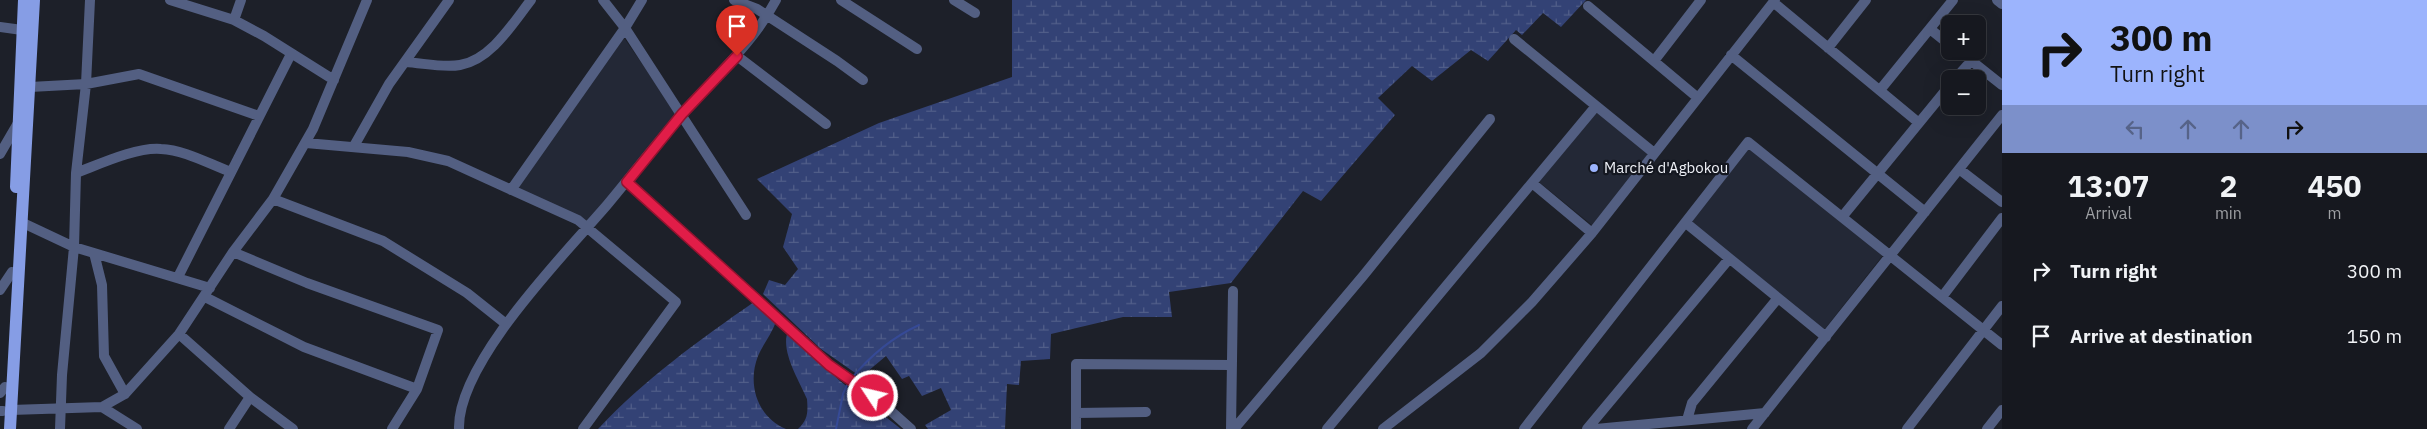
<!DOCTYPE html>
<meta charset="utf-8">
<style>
body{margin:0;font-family:"IBM Plex Sans",sans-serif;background:#23252c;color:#f1f3f6;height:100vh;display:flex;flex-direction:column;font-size:19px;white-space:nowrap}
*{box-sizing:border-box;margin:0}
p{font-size:16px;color:#9ea0a4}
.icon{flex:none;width:28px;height:28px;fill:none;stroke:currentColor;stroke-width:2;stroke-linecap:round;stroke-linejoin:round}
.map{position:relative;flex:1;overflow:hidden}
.sheet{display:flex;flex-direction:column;background:#16181f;width:425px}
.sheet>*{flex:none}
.banner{background:#9cb4fd;color:#111;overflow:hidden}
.buttons{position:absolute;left:1941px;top:15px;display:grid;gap:10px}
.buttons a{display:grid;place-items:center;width:45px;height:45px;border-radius:8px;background:#16181f;box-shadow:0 5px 20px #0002,0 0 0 1px #35373d;font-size:25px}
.pin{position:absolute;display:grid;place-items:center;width:42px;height:42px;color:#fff;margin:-51px -21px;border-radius:50% 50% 50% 0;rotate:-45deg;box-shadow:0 0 5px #0007}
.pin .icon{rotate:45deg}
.me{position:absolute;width:55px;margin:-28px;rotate:305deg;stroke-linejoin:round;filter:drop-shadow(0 0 4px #0008)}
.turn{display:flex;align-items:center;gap:18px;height:105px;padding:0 25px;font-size:22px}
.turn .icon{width:65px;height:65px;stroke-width:2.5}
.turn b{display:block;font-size:35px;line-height:42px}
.lanes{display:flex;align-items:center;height:48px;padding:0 25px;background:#0003;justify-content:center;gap:25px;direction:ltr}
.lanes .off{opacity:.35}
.eta{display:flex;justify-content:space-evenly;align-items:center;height:85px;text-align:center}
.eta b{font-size:30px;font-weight:800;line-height:35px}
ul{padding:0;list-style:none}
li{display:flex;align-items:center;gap:15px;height:65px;padding:0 25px}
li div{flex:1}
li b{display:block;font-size:19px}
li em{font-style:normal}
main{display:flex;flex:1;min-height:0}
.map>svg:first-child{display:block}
.built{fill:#232836}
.wetland{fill:url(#wetland-marsh)}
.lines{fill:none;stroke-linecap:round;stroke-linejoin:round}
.stream{stroke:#364a96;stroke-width:2}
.minor{stroke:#535f82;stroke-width:10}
.major{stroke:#869de5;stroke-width:12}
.route-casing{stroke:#92132f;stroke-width:12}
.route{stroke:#e11d48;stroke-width:9}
.poi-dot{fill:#9cb4fd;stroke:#141720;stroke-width:2}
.labels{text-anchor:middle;stroke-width:4.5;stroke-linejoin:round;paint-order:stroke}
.poi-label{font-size:15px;fill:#eef0f6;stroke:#141720;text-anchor:start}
</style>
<main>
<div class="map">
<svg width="2002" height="429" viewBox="0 0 2002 429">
<defs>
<pattern id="wetland-marsh" width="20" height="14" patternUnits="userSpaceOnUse" patternTransform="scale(1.25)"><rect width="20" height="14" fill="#334275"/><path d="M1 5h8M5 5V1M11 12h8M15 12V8" fill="none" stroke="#515e89"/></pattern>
</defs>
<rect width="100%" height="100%" fill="#1d2029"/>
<path class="built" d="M624,38l54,77 -89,108 -72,-34z
M1596,112l53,43 -57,70 -53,-43z
M1747,145l136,110 -63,80 -132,-111z"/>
<path class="wetland" d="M1012,0h574l-25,27 -18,-14 -21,22 -6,-5 -28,31 -17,-11 -39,31 -20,-15 -34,32 17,17 -74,86 -18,-10 -72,92 -62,9 3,25h-49l-72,17 -1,25 -29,2 -2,24 -12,-1 -2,45h-77l-3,-4 26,-15 -10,-22 -19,8 -13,-20 -7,3 -16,-23 -25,21 -40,-28 -58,-55 6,-14 16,5 13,-16 -15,-22 9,-33 -35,-35 122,-56 133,-46z
M754,302l22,19c-4,13 -13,23 -18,35 -11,28 -1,61 28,73h-188c46,-49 101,-89 156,-127z
M788,331l52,50 61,48h-103c10,-9 10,-17 9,-30 -8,-19 -27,-48 -19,-68z"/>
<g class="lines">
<path class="stream" d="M852,378c18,-22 41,-41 67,-53
M836,429l7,-35 5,-11"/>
<path class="minor" d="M170,0l64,20 30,16 70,44
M603,0l22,28 121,187
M734,0l23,9 80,52 26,19
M841,0l76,49
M954,0l21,13
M1997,0l5,4
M1773,2l146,121
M1588,6l110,92
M234,20l7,-20
M0,27l22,3
M1930,29l20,16
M1514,39l140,114
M1828,48l38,-48
M1959,51l43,34
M1731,55l194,157
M737,56l89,68
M1654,61l47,-61
M405,62c18,1 38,6 55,3 31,-5 53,-42 71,-65
M1955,79l16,-18
M30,87l56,-3 53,-10 120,42
M1880,90l73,-90
M306,143l102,9 40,9 130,59 98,82 -93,127
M354,146l35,-62 60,-84
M0,154l18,-31
M1959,169l43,33
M76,173c24,-9 60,-26 85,-24 24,1 48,15 70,23
M627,182l202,183 54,39 28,25
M1532,183l60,50
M511,190l114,-162 17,-28
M273,199l110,42 84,52 39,31
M1842,217l108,-132
M23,223l51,24 136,41
M1686,223l140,114
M233,252l74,31 131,47 -21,59 -25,40
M94,253l8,32 2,71 21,38
M178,277l113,-223
M0,290l12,-18
M205,297l99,50 113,42
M1942,297l60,-79
M179,334l71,63 43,32
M0,393l5,-6
M102,407l35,22
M11,410l91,-3 23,-13 54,-60 54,-82 40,-53 40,-70 54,-129
M0,411h3
M1076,413l70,-1
M1687,420l5,-17 86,-105
M60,429l2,-54 12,-128 2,-74 10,-89 4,-84
M229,429l21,-32
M459,429c-2,-66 105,-174 148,-224 25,-30 49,-61 75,-91 33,-38 70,-69 94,-114
M1076,429v-65l156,1
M1231,429l2,-138
M1234,429l129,-153 127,-157
M1327,429l269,-323
M1383,429l98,-76 51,-51 60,-69 183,-233
M1524,429l224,-287 254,203
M1587,429l142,-170
M1596,429l169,-16
M1752,429l250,-314
M1907,429l95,-123
M1987,429l15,-19"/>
<path class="major" d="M16,187l8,-187
M10,429l24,-429"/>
</g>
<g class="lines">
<defs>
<path id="route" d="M737,56l-55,58 -55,68 202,183 44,31"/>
</defs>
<use href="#route" class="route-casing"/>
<use href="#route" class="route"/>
</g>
<circle class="poi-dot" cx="1594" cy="168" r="5"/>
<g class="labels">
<g class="poi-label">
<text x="1604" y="173">Marché d'Agbokou</text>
</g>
</g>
</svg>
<div class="buttons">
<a>+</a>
<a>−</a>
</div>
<div class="pin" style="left:737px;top:56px;background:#d93025"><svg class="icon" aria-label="arrive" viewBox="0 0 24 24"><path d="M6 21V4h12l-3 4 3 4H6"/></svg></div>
<svg class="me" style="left:873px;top:396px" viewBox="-20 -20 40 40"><circle r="17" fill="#e11d48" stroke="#fff" stroke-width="3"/><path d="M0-11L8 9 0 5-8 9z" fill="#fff"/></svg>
</div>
<section class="sheet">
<div class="banner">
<div class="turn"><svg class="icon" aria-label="right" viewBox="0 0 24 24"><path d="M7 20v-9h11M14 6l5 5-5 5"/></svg><div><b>300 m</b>Turn right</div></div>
<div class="lanes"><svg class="icon off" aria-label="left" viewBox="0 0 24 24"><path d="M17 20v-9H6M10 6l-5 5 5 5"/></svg><svg class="icon off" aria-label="ahead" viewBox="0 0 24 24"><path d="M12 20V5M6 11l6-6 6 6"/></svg><svg class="icon off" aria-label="ahead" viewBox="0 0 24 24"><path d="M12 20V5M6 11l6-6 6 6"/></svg><svg class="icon" aria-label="right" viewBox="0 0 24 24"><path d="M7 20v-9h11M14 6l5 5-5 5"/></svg></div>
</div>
<div class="eta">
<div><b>13:07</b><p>Arrival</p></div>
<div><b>2</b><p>min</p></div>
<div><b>450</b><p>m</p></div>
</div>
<ul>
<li><svg class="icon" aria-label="right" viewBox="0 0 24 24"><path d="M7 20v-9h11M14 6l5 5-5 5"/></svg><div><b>Turn right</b></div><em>300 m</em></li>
<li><svg class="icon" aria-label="arrive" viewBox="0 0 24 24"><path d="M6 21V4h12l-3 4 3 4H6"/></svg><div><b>Arrive at destination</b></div><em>150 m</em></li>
</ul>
</section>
</main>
